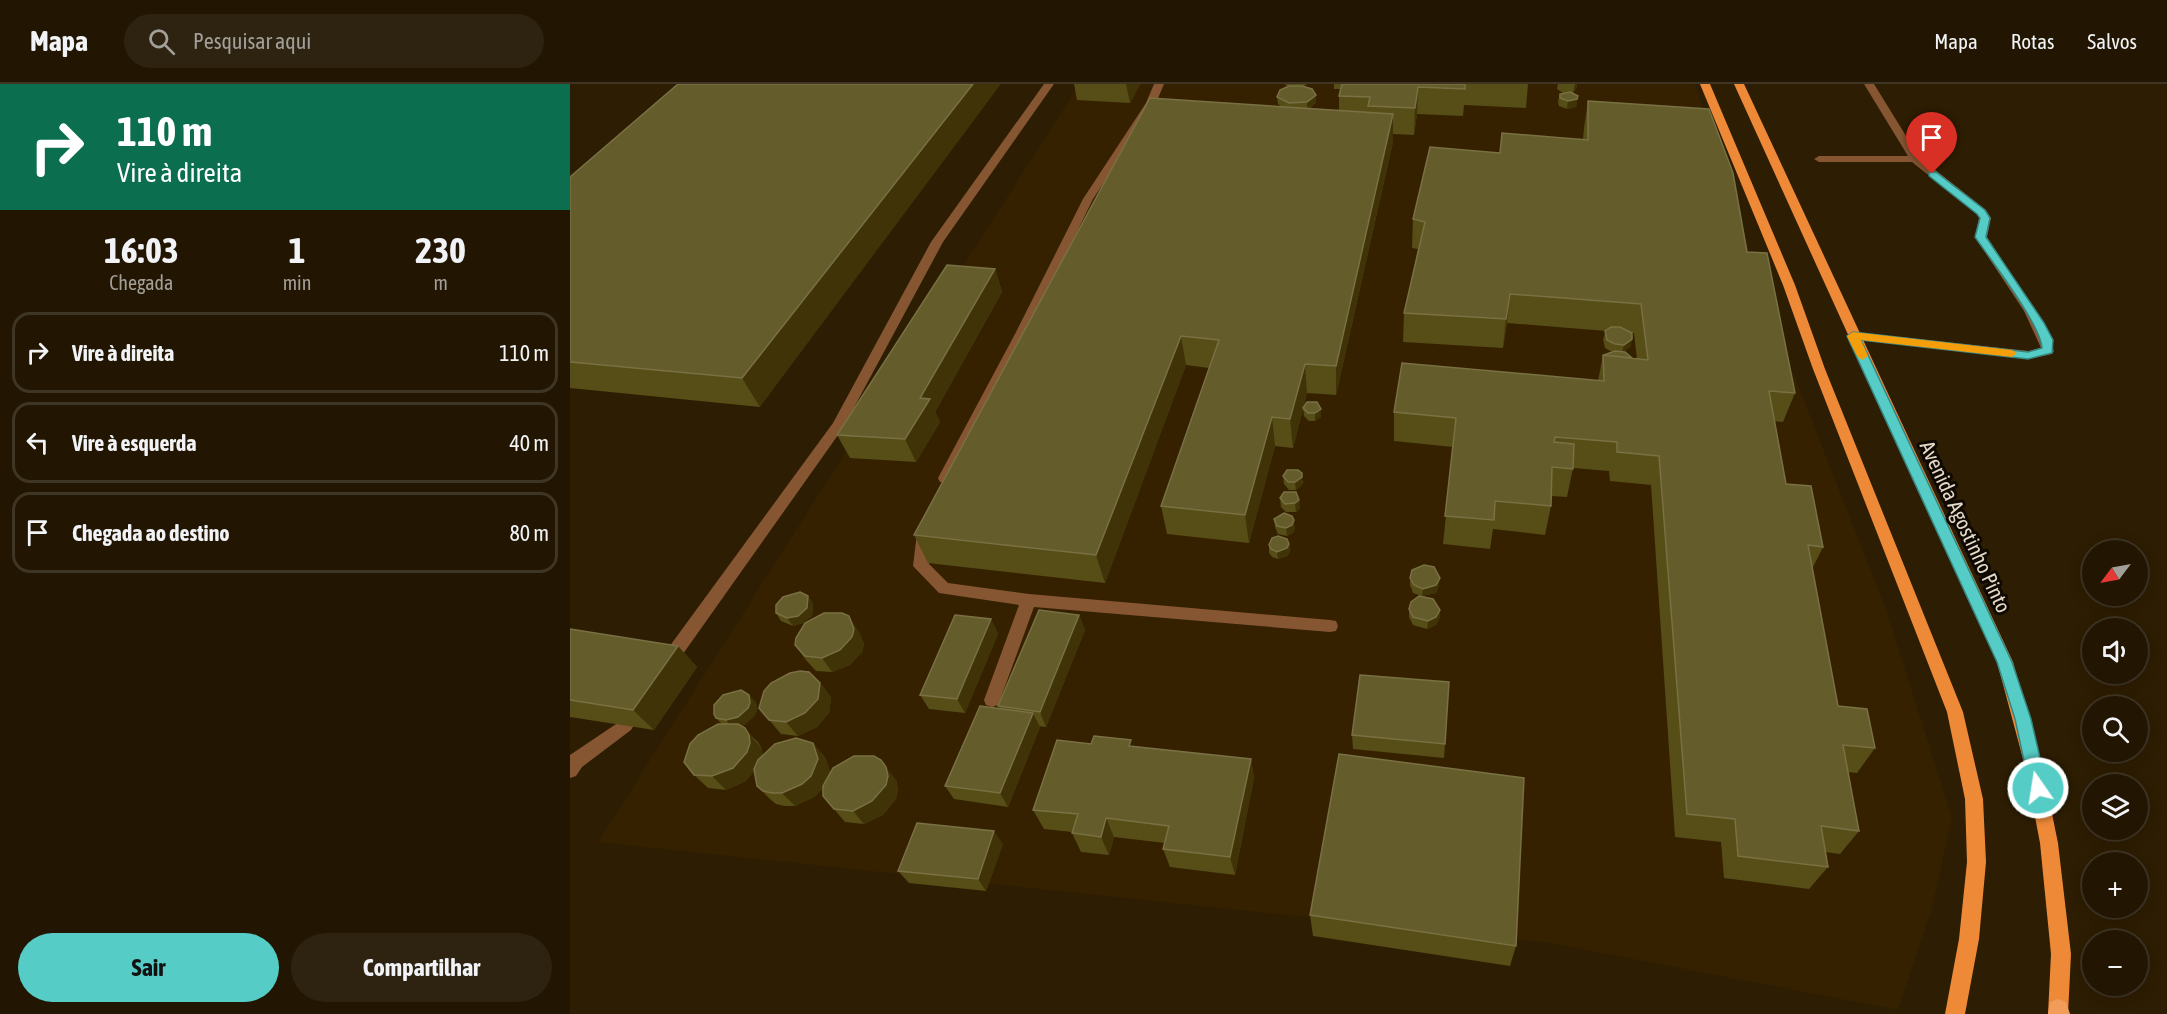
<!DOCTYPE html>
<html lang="pt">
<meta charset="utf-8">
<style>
body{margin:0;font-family:"Asap Condensed",sans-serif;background:#2e2311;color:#f1f3f6;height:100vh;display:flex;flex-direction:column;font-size:22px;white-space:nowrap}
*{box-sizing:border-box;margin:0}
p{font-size:20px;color:#a29f99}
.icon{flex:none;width:33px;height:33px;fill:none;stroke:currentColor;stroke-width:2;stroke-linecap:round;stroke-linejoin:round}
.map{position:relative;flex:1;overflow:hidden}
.details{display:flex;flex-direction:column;background:#221602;width:570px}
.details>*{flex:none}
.guide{background:#0b6e4f;color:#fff;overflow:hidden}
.needle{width:39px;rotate:238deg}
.buttons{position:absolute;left:1512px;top:456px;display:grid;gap:12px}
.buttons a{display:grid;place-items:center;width:66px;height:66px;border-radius:50%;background:#221602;box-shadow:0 3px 15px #0003,0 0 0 2px #3f3524;font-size:30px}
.pin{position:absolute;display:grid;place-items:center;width:51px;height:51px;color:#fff;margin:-62px -26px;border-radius:50% 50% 50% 0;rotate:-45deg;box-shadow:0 0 6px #0007}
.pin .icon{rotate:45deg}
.me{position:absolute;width:66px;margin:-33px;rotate:347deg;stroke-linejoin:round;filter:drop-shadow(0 0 4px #0008)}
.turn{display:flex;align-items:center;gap:21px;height:126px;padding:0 18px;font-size:27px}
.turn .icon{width:78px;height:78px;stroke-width:2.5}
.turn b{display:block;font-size:42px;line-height:51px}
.eta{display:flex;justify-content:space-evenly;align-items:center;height:102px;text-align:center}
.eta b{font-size:36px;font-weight:700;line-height:42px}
.button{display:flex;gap:12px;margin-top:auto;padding:12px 18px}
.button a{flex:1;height:69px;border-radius:36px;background:#55cdc6;color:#111;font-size:24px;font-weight:700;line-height:69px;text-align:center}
.button a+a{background:#2e2311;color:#f1f3f6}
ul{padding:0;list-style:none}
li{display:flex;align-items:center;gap:18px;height:81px;margin:0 12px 9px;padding:0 6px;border:3px solid #3f3524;border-radius:18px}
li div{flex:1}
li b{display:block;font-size:22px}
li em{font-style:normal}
header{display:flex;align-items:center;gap:36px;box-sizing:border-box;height:84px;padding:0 30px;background:#221602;border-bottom:2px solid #3f3524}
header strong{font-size:28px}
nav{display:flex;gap:33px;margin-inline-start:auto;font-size:21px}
.search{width:420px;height:54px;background:#2e2311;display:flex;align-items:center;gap:15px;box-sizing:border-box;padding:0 21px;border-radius:33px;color:#a29f99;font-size:22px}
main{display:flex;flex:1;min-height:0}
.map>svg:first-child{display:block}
.built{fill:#352100}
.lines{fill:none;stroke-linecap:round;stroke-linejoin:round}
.service{fill:#865633;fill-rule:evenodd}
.primary{fill:#ee8938;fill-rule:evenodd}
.trunk{fill:#f29c5a;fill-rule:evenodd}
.wall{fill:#564d17;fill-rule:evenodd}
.shaded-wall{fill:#3f3307}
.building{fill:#655c2b;stroke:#797044;stroke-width:1.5}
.route{fill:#55cdc6;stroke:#378581;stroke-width:1.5}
.slow{fill:#f59e0b}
.labels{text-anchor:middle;stroke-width:6;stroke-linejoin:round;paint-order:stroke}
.street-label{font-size:21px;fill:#e4daca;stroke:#100902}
</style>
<header>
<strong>Mapa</strong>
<div class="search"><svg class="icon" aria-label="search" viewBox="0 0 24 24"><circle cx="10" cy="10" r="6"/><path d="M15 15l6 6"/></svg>Pesquisar aqui</div>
<nav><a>Mapa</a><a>Rotas</a><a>Salvos</a></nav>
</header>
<main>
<section class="details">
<div class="guide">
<div class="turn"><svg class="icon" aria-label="right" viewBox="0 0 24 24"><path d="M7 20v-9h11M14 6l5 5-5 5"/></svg><div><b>110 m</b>Vire à direita</div></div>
</div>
<div class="eta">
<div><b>16:03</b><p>Chegada</p></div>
<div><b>1</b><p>min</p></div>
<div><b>230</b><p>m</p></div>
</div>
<ul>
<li><svg class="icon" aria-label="right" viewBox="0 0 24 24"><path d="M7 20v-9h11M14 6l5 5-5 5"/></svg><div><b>Vire à direita</b></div><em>110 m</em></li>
<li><svg class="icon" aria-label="left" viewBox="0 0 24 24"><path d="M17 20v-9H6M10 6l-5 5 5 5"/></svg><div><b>Vire à esquerda</b></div><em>40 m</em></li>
<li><svg class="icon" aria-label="arrive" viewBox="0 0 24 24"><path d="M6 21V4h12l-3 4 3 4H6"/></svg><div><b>Chegada ao destino</b></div><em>80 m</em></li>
</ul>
<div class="button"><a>Sair</a><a>Compartilhar</a></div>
</section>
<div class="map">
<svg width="1597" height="930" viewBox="0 0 1597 930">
<rect width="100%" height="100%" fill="#2d1d02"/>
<path class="built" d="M509,0h616l80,243 111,282 66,209 -20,90 -34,102 -349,-67 -951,-101z"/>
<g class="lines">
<path class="service" d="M474,0h10l-111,158 -100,186 -170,240 -6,2 -6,-2 -2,-5 2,-5 172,-235 98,-181z
M584,0h10l-8,19 -63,96 -66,135 -75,144 -2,4h-10l-2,-4 77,-144 68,-135 63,-96z
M1294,0h10l45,73 67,53 5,8 -4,19 58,89 9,25 -2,3 -23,5 -180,-20 -2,-3 6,-4 176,19 12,-3 -17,-37 -49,-74 4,-19 -2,-4 -65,-52h-93l-5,-3 5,-3h89z
M354,443l5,2 2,4 -2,31 19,19 81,11 301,26 6,1 2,5 -2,5 -6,1 -296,-25 -34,93 -2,5 -6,2 -6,-2 -2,-5 35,-95 -80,-12 -26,-27 4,-33 2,-4z
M55,634l6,2 3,5 -3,5 -49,37 -6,9 -6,2v-23z"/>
<path class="primary" d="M1130,0h10l85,201 30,84 138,343 20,87 3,63 -7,77 -14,75h-20l14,-75 8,-77 -2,-63 -18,-87 -134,-343 -30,-84z
M1164,0h10l269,578 30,108 15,73 13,111 -3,60h-20l3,-60 -11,-111 -14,-73 -29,-108z"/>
<path class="trunk" d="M1488,915l8,3 4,12h-22l2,-12z"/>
</g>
<path class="wall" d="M108,0l82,323 -190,-19v-211z
M504,0h66l-10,19 -53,-3z
M715,0h22l-3,2 12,9v7l-7,7 30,2v-15l1,-7h-6v-5h194l-2,24 -62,-3 -1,11 -46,-2 -3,21 -21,-1v8l-57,253 -29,-2 -14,55 -18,-2 -26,97 -82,-9 -6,-28 48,-138 -23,-3 -81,218 -177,-20 -14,-28 368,-428 -4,-3 -1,-7 11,-10z
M988,0h19l-1,5 -3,4 5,3 -2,11 -9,2 -8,-3 -1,-5 2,-7 3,-1 -6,-4z
M1018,17l159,151 48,141 -12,29 -9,-1 12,63 37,63 -11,22 26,137 37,42 -18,25 -9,-1 11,59 -19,23 -15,-2 3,15 -19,22 -85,-11 -3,-36 -46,-5 -24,-352 -41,-4 -1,-10 -36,-3 -6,29 -16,-1v10l-6,29 -52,-6 -3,20 -47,-5 10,-97 -59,-6v-29l204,-31 5,-26 9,-3 -7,-4 -2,-9 3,-8 -99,-8 -4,25 -100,-6 1,-29 14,-64 -6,-1 1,-29 87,-66 83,-14 1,-11zM1060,249h4l3,26 -5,-1 -9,-6 7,-5 2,-8z
M425,185l7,23 -67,120 5,10 -24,40 -66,-4 -13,-23z
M733,324l18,1v8l-6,4h-6l-5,-5z
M713,392l20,5 -1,4 -6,5h-7l-5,-6z
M710,414l19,2 1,8 -4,4h-10l-5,-5z
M704,435l21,9 -2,5 -6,3 -9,-2 -3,-7z
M719,460l1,8 -3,4 -9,3 -6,-2 -3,-4v-8z
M840,494l29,7 -3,8 -14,3 -9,-3 -3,-8z
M238,512l5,8 -1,12 -9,7 -10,3 -12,-5 -5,-8z
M839,525l31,8 -4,8 -9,4 -14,-4 -4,-8z
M509,531l6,15 -39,97 -7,-1 1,1 -32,80 -54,-8 -9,-13 54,-78 -1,-2z
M421,535l7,15 -33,79 -36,-4 -9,-14z
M0,545l108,17 19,21 -43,63 -84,-13z
M289,548l5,12 -2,8 -12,13 -18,7 -16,-1 -10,-11 -11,-15z
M250,599l11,14 -2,16 -12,14 -19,9 -17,-2 -22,-26z
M186,618l1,9 -3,5 -10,9 -3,1 17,16 4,7v7l63,1 5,15 -4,10 70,-2 2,9 -2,10 -13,16 -19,9 -19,-2 -22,-26v-8l-9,9 -19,9h-10l-9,-2 -6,-5 -13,-13 -3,-15 -8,10 -20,9 -18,-2 -14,-13 28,-51 -6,-6z
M782,651l93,9 -1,14 -91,-9z
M521,660l42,3 118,12 3,19 -19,97 -65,-8 -7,-18 2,-6 -51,-6 -5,18 -28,-3 -9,-19v-1l-28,-3 -11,-19z
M433,760l-17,47 -77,-8 -11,-12z
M740,831l206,31 -6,20 -197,-30z"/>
<path class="shaded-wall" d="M403,0h28l-241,323 -18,-29z
M556,0h14l-10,19z
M1005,0h2l-1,5 -3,4z
M848,3l-1,27 -3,21 1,-27z
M746,11v7l-9,8v-8z
M1008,12l-2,11 -9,2 1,-8z
M823,30v28l-57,253v-29z
M425,185l7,23 -67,120 5,10 -24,40 -11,-23 15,-41z
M940,210l-3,29 -4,25 3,-29z
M611,252l5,29 -81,218 -9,-28z
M1062,255l-2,8 -8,6 2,-8z
M735,280l2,29 -14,55 -3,-29z
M751,325v8l-6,4v-8z
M702,333l3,29 -26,97 -4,-28z
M732,389v12l-6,5 -1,-8z
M729,416l1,8 -4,4 -1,-9z
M724,436l1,8 -2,5 -6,3 -1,-8z
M719,460l1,8 -3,4 -9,3 -1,-7z
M870,494l-1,7 -3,8 -14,3 1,-7z
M238,512l5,8 -1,12 -9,7 -10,3 -6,-8z
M870,526v7l-4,8 -9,4 1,-8z
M509,531l6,15 -39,97 -6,-15z
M279,532l10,16 5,12 -2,8 -12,13 -18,7 -10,-14z
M421,535l7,15 -33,79 -8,-14z
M108,562l19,21 -43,63 -21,-20z
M250,599l11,14 -2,16 -12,14 -19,9 -12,-14z
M179,611l7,7 1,9 -3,5 -10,9 -12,3 -6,-8z
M463,629l7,14 -32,80 -8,-14z
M175,644l17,21 1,7 -4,10 -13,15 -20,9 -14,-14z
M243,659l12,14 5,15 -8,18 -8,7 -19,9 -13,-13z
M681,675l3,19 -19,97 -5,-18z
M316,683l10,13 2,9 -2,10 -13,16 -19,9 -11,-13z
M536,734l8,19 -5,18 -8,-18z
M424,747l9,13 -17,47 -8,-12z"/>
<path class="building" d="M108,0h295l-231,294 -172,-16v-185z
M772,0h123v5l-47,-2 -3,21 -47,-2 2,-9 -31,-1z
M719,2h13l10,3 4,6 -9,7 -18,1 -12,-6 3,-7z
M1000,8l8,4 -1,3 -9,2 -8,-3v-4z
M580,14l243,16 -57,252 -31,-2 -15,55 -18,-2 -27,98 -84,-9 58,-166 -38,-4 -85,219 -182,-20z
M1018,17l121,8 24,64 14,79 20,1 28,140 -26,-2 17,93 25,2 12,61 -15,-2 30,161 29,3 8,39 -32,-3 16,86 -38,-5 7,41 -90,-11 -3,-37 -48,-5 -28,-358 -42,-4v-10l-62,-5 -1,5 20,2 -1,25 -21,-2 -1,39 -56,-5 -1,19 -49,-4 11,-98 -62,-6 8,-49 202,18 -1,-26 45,5 -7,-56 -131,-10 -4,25 -102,-6 21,-91 -12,-3 17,-72 70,6 2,-20 86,7z
M377,181l48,4 -75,129 10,1 -25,40 -68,-4z
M1041,243h9l12,6v6l-8,6 -9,-1 -8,-4 -2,-9z
M1045,267l10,1 7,6 -28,-3z
M737,318h10l4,7 -6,4h-7l-5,-5z
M717,386h11l4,3v4l-7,5h-7l-5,-6z
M714,408h12l3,8 -4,3 -10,1 -5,-6z
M714,429l8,3 2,4 -2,5 -6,3 -9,-2 -3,-7z
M708,452l9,3 2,5 -2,4 -10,4 -6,-3 -2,-4 3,-7z
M854,481l10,2 6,11 -4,7 -13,4 -9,-4 -4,-7 2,-8z
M230,508l8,4 -1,12 -9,8 -11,2 -11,-5v-8l7,-8z
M849,512l14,3 7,11 -4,7 -8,4 -15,-4 -4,-8 2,-7z
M469,526l40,5 -39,97 -42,-6z
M254,529h18l7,3 5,13 -2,8 -12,13 -18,8 -17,-2 -10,-11 1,-7 9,-15z
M385,531l36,4 -34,80 -37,-4z
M0,545l108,17 -45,64 -63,-10z
M230,587l9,1 11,11 -2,16 -13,14 -19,9 -17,-2 -10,-12 5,-17 7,-8 19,-10z
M790,591l89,7 -4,62 -93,-9z
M171,606l8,5 1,8 -2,5 -10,9 -12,3 -10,-2 -2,-4v-9l9,-10z
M410,622l53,7 -33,80 -55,-7z
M148,640h20l7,4 4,7 1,8 -3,9 -14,16 -21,8 -18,-1 -10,-13 6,-18 8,-9z
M524,652l37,4 -2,6 122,13 -21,98 -67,-8 6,-23 -63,-8 -5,19 -29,-4 6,-19 -45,-4 24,-70 34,4z
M226,654l17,5 5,16 -7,17 -9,8 -20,9h-10l-9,-2 -6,-5 -3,-17 4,-9 17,-16z
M769,670l185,24 -8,168 -206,-31z
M284,672h20l7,4 5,7 2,9 -2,9 -14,16 -19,10 -19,-2 -11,-13v-10l10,-18z
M347,739l77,8 -16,48 -80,-8z"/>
<path class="route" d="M1359,88h7l49,38 5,8 -4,19 58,86 9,17 -1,13 -24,6 -167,-19 151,322 19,57 16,69 -3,5 -6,3 -5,-3 -3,-5 -15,-69 -18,-57 -150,-326 6,-4 175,20 14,-4c-1,-23 -51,-88 -67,-111l5,-19 -3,-4 -48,-38z"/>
<path class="slow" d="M1283,248l159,18 5,3 -5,4 -151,-17 7,16 -6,4 -5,-4 -10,-20z"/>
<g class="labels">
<g class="street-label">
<text transform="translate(1395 443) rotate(65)" y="7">Avenida Agostinho Pinto</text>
</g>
</g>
</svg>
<div class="buttons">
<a><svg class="needle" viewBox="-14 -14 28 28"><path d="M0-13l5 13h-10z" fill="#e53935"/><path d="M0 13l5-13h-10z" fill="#a29f99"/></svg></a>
<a><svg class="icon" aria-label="sound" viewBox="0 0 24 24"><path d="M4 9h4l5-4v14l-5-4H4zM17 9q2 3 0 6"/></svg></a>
<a><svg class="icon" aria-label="search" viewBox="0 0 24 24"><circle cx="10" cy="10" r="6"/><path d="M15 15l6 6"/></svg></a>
<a><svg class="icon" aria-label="layers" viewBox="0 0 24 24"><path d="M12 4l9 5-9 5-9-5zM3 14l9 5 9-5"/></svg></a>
<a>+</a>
<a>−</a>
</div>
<div class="pin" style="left:1362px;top:90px;background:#d93025"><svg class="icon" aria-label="arrive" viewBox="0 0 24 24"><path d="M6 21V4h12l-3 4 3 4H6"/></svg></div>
<svg class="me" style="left:1468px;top:704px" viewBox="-20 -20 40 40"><circle r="17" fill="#55cdc6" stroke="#fff" stroke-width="3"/><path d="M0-11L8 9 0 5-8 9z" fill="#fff"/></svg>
</div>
</main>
